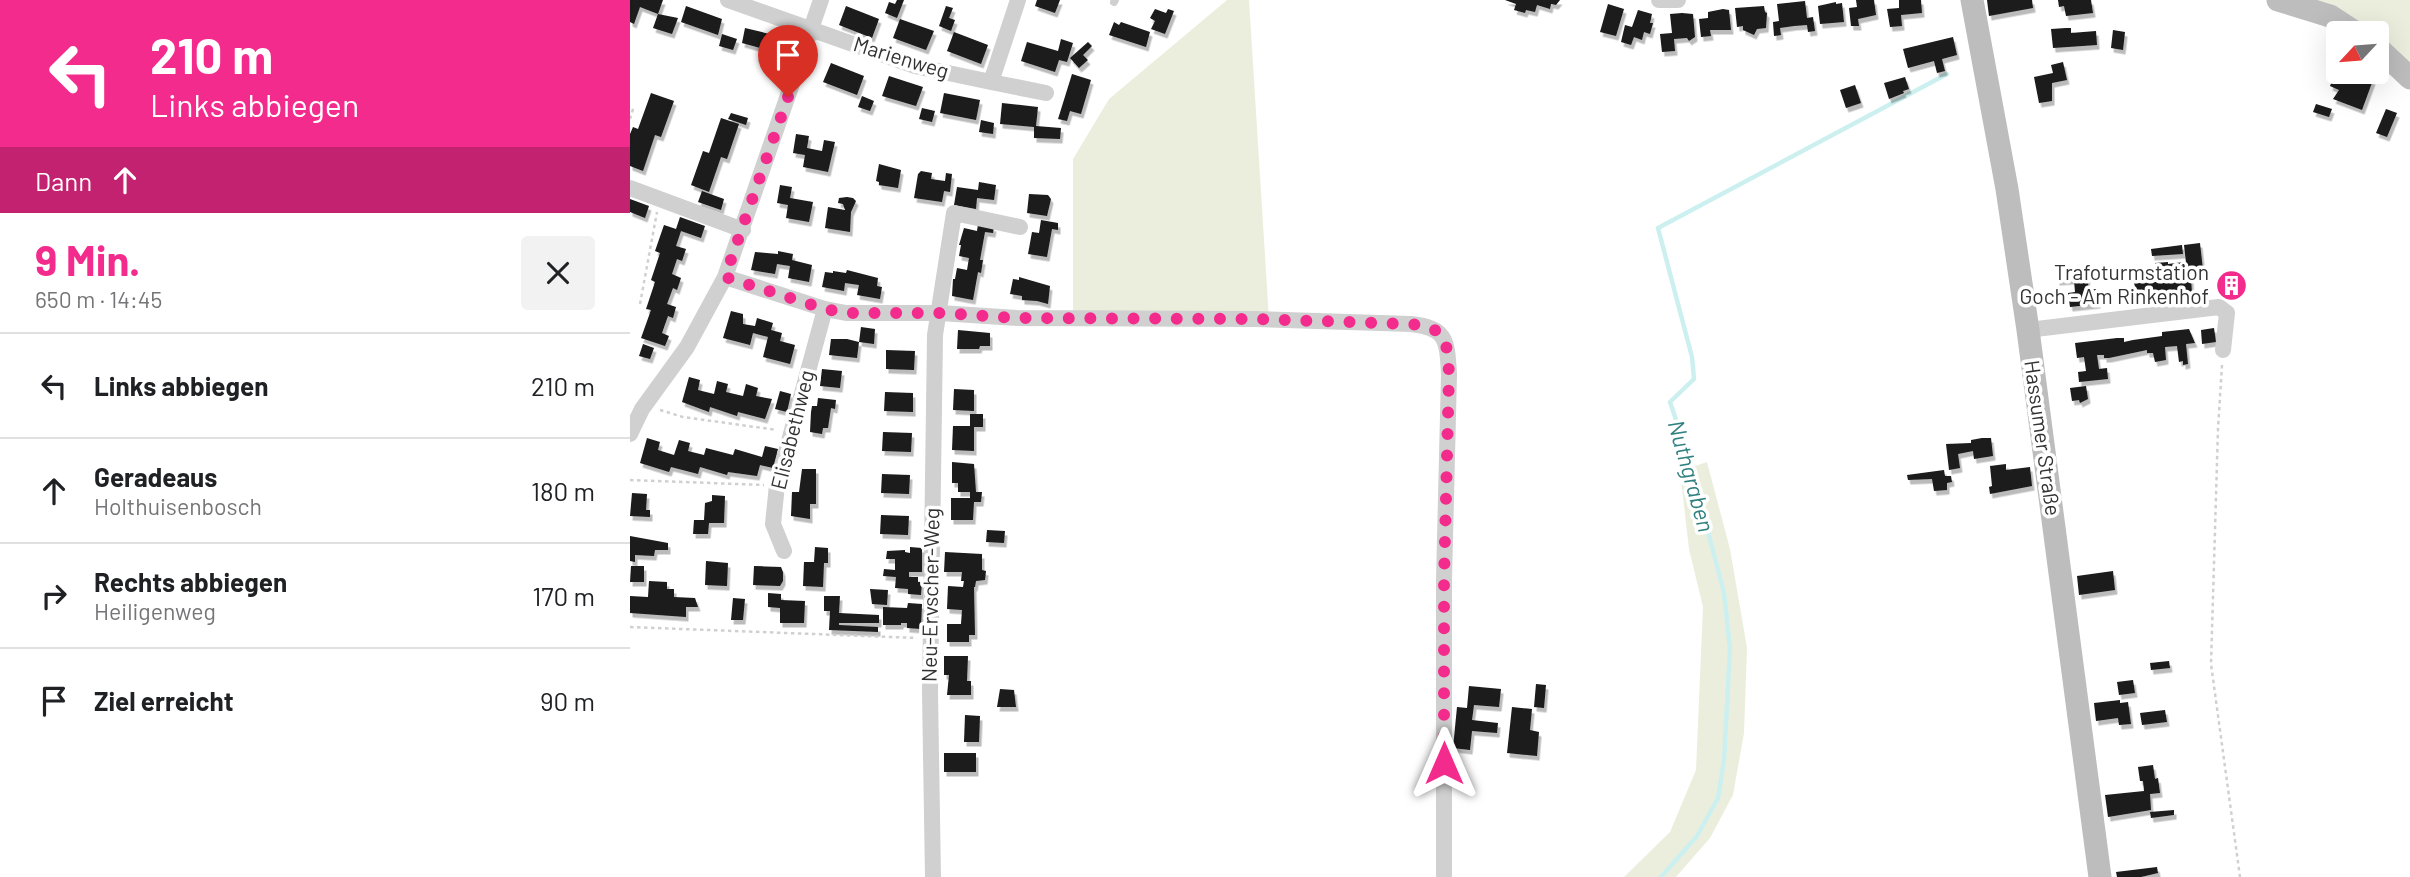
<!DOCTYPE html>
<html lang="de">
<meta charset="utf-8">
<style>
body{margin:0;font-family:Barlow,sans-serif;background:#f2f2f2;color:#202124;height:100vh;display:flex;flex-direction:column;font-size:26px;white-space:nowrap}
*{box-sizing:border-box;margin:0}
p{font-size:23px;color:#757577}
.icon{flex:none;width:38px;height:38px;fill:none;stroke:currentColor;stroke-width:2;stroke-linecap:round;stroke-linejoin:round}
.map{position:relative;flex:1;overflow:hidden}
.side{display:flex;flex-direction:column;background:#fff;width:630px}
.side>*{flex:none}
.top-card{background:#f32b8d;color:#fff;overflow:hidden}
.needle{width:46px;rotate:244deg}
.buttons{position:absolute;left:1696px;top:21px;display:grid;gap:14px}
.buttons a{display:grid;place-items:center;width:63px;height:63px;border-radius:7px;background:#fff;box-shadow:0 7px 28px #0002;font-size:35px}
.pin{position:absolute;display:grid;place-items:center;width:60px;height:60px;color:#fff;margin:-72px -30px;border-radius:50% 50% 50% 0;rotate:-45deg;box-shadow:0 0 7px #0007}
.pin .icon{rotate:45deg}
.me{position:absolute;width:77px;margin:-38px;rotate:0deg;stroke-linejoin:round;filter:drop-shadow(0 0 5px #0008)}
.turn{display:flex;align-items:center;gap:24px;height:147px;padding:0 35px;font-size:32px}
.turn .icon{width:91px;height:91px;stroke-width:2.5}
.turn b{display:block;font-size:49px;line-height:60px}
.then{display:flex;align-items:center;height:66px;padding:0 35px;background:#0003;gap:14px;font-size:26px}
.round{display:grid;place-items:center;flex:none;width:74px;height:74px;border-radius:7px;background:#f2f2f2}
.headline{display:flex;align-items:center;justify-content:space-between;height:119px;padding:0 35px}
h1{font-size:42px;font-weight:700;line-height:52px;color:#f32b8d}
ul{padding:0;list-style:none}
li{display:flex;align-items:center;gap:21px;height:105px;padding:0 35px;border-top:2px solid #e0e0e0}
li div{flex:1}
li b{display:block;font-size:26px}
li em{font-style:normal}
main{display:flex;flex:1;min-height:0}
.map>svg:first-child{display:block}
.green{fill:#eceedd}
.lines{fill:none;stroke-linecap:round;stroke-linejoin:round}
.stream{stroke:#ccf0ef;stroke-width:4.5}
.building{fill:#1a1a1a;filter:url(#shadow)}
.path{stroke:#d0d0d0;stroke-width:2.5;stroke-dasharray:3.5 3.5;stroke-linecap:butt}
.lane{stroke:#d0d0d0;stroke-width:8}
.street{stroke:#d0d0d0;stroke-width:16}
.secondary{stroke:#bdbdbd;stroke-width:23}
.route{stroke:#f32b8d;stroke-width:12;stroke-dasharray:0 21.6}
.labels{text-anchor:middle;stroke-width:7;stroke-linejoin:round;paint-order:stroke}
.street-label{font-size:21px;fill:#333;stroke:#fff}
.poi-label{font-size:21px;fill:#333;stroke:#fff;text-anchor:end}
.water-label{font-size:23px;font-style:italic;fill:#30817f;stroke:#fff}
</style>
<main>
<section class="side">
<div class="top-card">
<div class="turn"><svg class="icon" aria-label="left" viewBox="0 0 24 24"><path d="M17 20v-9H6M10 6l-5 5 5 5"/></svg><div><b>210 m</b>Links abbiegen</div></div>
<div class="then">Dann<svg class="icon" aria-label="ahead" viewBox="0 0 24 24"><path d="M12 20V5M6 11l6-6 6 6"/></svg></div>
</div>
<div class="headline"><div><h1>9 Min.</h1><p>650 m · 14:45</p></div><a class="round"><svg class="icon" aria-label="close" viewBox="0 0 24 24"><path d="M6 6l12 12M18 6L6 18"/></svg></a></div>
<ul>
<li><svg class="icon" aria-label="left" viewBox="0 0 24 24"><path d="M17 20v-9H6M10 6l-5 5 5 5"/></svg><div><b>Links abbiegen</b></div><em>210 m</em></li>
<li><svg class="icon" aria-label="ahead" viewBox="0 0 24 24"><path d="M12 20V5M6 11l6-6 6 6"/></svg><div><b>Geradeaus</b><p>Holthuisenbosch</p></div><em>180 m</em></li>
<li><svg class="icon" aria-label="right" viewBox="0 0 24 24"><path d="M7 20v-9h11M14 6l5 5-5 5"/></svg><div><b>Rechts abbiegen</b><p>Heiligenweg</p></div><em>170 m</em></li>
<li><svg class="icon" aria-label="arrive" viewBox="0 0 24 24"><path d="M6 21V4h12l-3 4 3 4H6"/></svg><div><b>Ziel erreicht</b></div><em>90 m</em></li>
</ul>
</section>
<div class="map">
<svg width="1780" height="877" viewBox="0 0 1780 877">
<defs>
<filter id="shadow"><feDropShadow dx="2.5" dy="4.5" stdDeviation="0" flood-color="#0004"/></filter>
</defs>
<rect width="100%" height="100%" fill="#fff"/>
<path class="green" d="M597,0h22l20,320 -196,-1v-160l36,-60z
M1679,0h101v65l-33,-26 -1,-6c-7,0 -55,-27 -67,-33z
M1077,462l23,87 17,99 -3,85 -11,62 -23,43 -34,39h-52l46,-45 26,-62 7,-163 -14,-58 -9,-78z"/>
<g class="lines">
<path class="stream" d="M1031,877l36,-41 21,-38 6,-38 6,-112 -6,-55 -36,-138 -18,-53 24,-23 -2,-22 -34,-129 289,-154"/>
</g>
<path class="building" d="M0,0h33l-5,14 20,4 -6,16 -19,-6 5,-14 -18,-7 -6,17 -4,-2z
M267,0h7l-7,18 -12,-5 4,-11 6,2z
M407,0h23l-5,13 -20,-7z
M875,0h55l-4,5 -5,-1 -1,5 -13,-4 -2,7 -9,-2 -1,3 -11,-3 2,-6z
M1226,0h18l2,15 -18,4 1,7h-8l-2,-18 8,-1z
M1269,0h22l1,13 -21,2 1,11 -12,1 -3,-18 12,-1z
M1357,0h45l1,8 -44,8z
M1428,0h33l2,13 -27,3 -2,-10 -5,1z
M1175,1l2,17 6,-1 2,14 -7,1 -1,-7 -13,1 -14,2 1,7 -7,1 -1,-14 6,-1 -2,-17z
M1206,2v2l6,-1 2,19 -24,2 -2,-18z
M978,4l16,5 -8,27 -16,-4z
M56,6l36,13 -4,16 -37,-13z
M216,6l33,13 -7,19 -33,-13z
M316,6l7,2 -4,10 6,2 -4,11 -12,-5z
M1134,6l1,6 2,1 -1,15 -9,1 -3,6 -11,-5v-4l-6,1 -2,-19z
M525,9l11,4 2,-4 6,2 -9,23 -14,-5 4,-8 -5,-3z
M1093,9l6,1 2,20h-21l1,6 -10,1 -2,-18 9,-1v-6z
M1008,10l14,4 -2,9h3l-3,11 -6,-2 -2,8 -8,-3 -3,8 -10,-3 4,-17 7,2z
M1052,13l11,1 2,23 -6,4 -2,-3 -13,1 1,12 -13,1 -2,-18 12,-1 -2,-19z
M270,19l34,12 -8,19 -33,-12z
M484,22l5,3 2,-3 29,10 -4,15 -37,-12z
M115,28l37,9 -3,16 -37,-10z
M1436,28h5v5l25,-2 1,14 -44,3 -2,-19z
M1483,30l12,2 -2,18 -12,-2z
M324,32l34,13 -7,19 -34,-13z
M92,34l15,5 -4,11 -14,-4z
M1323,37l4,18 -15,4 3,12 -8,2 -3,-12 -26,7 -5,-19z
M431,39l12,4 -6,19 -8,-2 -4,12 -34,-11 6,-19 31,9z
M458,42l4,4 -9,9 5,5 -9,8 -9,-10z
M1433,62l4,18 -15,3v18l-13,2 -5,-26 19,-4 -2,-8z
M201,63l33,13 -7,19 -34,-13z
M1708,65v7h13l22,8 -11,30 -29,-11 6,-9 -9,-4z
M442,74l19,6 -10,34 -11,-3 -3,10 -9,-2z
M259,76l34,11 -7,19 -34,-10z
M1275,77l4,12 -6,2 1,2 -15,6 -5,-16z
M1225,85l6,18 -15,5 -6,-18z
M21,93l23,8 -13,36 -6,-2 -12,36 -13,-5v-32l3,-7 5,2z
M314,93l36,7 -4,20 -36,-7z
M232,96l12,5 -4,10 -12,-4z
M372,103l36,4 -2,19 25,2 -1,11 -26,-1v-11l-34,-3z
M1686,104l16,5 -3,8 -16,-5z
M292,108l13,3 -3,11 -13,-3z
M1756,109l11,4 -10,24 -11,-4z
M101,113l17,5 -2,7 -18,-6z
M91,118l18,6 -12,35 -6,-2 -12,35 -18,-7 12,-34 6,2z
M351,120l13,3 -1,11 -14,-2z
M166,134l13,2 -2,12 15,3 2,-11 11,2 -7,30 -25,-5 2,-12 -12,-2z
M249,164l22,6 -3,18 -19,-3v-3l-3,-1z
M291,171l11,2 -1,6 14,2 1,-8 6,1 -2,18 -6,-1 -2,11 -28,-4 4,-24z
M349,182l17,3 -2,15 -17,-2 -1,11 -22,-4 3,-18 21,3z
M150,185l12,2 -2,11 23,4 -4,20 -23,-4 2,-13 -11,-2z
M72,191l22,8 -3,11 -23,-8z
M399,194l19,1 3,4 -4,17 -20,-3z
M217,197l6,1 3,3 -5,11 -1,20 -25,-4 3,-21 17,3 -2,-6 -5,-1 1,-5z
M0,199l19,7 -4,12 -15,-6z
M50,217l25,9 -4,12 -20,-7 -5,15 10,3 -4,12 -5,-2 -5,15 9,4 -4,12 -4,-2 -6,16 9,3 -3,11 -5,-2 -6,17 7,3 -4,10 -24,-8 10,-28 -5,-1 9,-27 -4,-2 9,-27 -5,-2 9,-26 12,4z
M411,220l17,3v7l-6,-1 -5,28 -19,-3 4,-22 7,1z
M348,224l16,3 -1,6 -8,-1 -5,28h3l-2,13 -3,-1 -5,28 -21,-4 1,-17h2l2,-11 10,2 2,-12 -10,-2 2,-11h-2l5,-17 13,3z
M1570,243l3,27 -16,2 -3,-27z
M1552,245l1,9 -31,2 -1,-7z
M148,251l15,3 -1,6 20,5 -3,17 -21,-4 2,-12 -13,-2 -2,10 -24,-4 4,-18 23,2z
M1538,262v2l16,-2 1,8 -7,1v8l13,-1 1,15 -55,6 -3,-17h28l-1,-9h-4l-2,-10z
M1440,268l2,12 -15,1 -1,-12z
M1456,268l3,22 7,-1 2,15 -28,3 -2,-14 7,-1 -2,-23z
M217,270l31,8 -1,8 5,1 -2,12 -23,-4 2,-10 -14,-2 -1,8 -22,-4 3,-15 8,1v-2l13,2z
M389,277l31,9 -2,18 -11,-3 -15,-1v-4l-12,-2 3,-15 6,1z
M101,311l12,3v10l12,2 2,-8 16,5 -2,7 11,3 -2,8 15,4 -5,19 -27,-7 5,-20 -15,-4 -3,12 -27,-7z
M231,327l14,2 -1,15 -15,-2z
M1584,328l2,14 -14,2 -1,-14z
M1559,329l6,14 -9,1 2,20 -5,1v-4l-4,1 -2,-16 -12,1 1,13 -11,2 -2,-9h-6v-3l-38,8h-5v-3h-7l2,14 8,-1 1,11 -29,3 -1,-10 8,-1 -2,-14 -7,1 -2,-15 42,-5h7v4l9,-2 29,-4v-4z
M328,330l32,3v13h-10l-1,3h-22z
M201,339h16l12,3 -2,16 -28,-3z
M13,344l11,4 -4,11 -11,-3z
M256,350l29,1 -1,19 -28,-1z
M192,369l20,2 -2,17 -20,-2z
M59,377l11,3 -2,10 16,4 3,-13 11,3 -2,8 17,4 3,-12 12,4 -2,8 16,3 -7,20 -27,-7 -1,4 -27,-9 -1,5 -27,-10z
M1456,386l2,13 -8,4 -1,-3 -7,1 -2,-13z
M324,389l20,1v21l-21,-1z
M150,391l11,3 -4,18 -12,-3z
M255,392l28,1v19l-29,-1z
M188,398l18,2 -1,9 -4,-1 -3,20h-5l-1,6 -12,-2 1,-20 1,-6h5z
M340,414h13v13h-9v24l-22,-1 1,-24h17z
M253,432l29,1 -1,19 -29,-1z
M17,438l13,4 -2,8 16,5 5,-15 11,3 -2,8 16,4 2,-7 27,7 2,-6 27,8 3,-11 13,3 -5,19 -13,-3 -3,11 -29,-4 -1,3 -27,-8 -2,7 -27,-7 -2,5 -29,-9z
M1352,438h9l2,18 -19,3 -1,-8 -15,3 2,14 -11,2 -3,-26 25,-1v-3z
M322,462l22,2 2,28h6l-1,10h-7l-1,18h-22v-22h19v-6h-12v-9h-6z
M1376,464v6l24,-3 2,19 -42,8 -1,-7 3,-1 -2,-20z
M172,469h14v35h-6v15l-19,-3 1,-24h7z
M1314,470l1,6h6l1,6 -5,1v7l-13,1 -2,-12 -24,1 -1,-5z
M252,474l28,1 -1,19 -28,-1z
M2,493l15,1 -1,16h4v7l-20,-1z
M82,495l13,1 -1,27h-15l-1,11h-15l1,-14h10l1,-17 7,-2z
M251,515l28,1 -1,19 -28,-1z
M357,530l18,1 -1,12 -18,-1z
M0,536l38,7v7h-13l-1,6 -19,-1v7l-5,-1z
M185,547l13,1v15h-4l-1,24 -20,-1 1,-24h10z
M280,547l12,1v24h-13v5h9v5h4l-1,13 -13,-1v-5l-13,-1 1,-11 -13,-1 1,-7 11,1v-11h-9l1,-8 18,-1v2l5,1z
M315,552l37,2v16l4,1 -1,9 -9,1 -1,6h-1l1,48h-6v7h-22v-18h14l1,-14 -15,-1 1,-23 15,1 1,-6h-3l1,-9h-18z
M76,561l22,2 -1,23 -22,-1z
M1,566h13v16h-14z
M124,566l27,1 2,5v9l-3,5 -27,-1z
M1483,571l2,19 -36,5 -2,-19z
M19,581l18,1v7h7v8l21,1 3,9h-12v10l-56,-4v-17l18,1z
M240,589l18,1 -1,15 -15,-1z
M138,593l13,1v6l24,1 -1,22h-24v-15l-12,-1z
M194,596h16l-1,17 40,2v8h-40v2l39,2v5l-49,-2 1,-19h-6z
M103,598l12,1 -2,21h-12z
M278,603l14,1 -1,25 -14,-1v-5h-6v2h-18v-18l24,1z
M314,656h24l-1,25h4v14h-24l2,-20h-5z
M1539,661l1,7 -19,2 -1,-7z
M1503,680l2,13 -16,2 -2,-13z
M906,684l10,1 -2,23 -10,-1z
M839,686l32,3 -2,18 -25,-2 -2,15 26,3 -1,10 -25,-2 -2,19 -17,-2 4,-41 10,1z
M370,689l14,1 2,17h-19z
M1490,700v3l8,-1 3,22 -12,1 -1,-7 -22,3 -2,-18z
M882,707l20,2 -2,21 9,2 -2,24 -30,-3z
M1535,710l2,12 -25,3 -2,-12z
M335,715l15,1 -1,26h-15z
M314,753h32v19h-32z
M1523,765l2,14 3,-1 2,15 -10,1 1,16 -43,7 -3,-22 39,-4 -1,-10h-3l-2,-14z
M1544,810v5l-23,3 -1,-6z
M1527,867l1,6 -17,4h-24l-1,-5z"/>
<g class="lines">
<path class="path" d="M0,119l4,-13
M10,304l17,-92
M1592,365l-4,64 -7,235 29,213
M30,410l23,7 94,13
M0,480l134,5
M0,627l287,11"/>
<path class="lane" d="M484,2l1,-2"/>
<path class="street" d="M98,0l187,66 76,16 27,-82
M1029,0h19
M361,82l55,11
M0,188l113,42
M95,277l100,32 21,4h94l77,5 238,1 156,5c36,4 36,16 38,50l-5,206v297
M1398,330l191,-23 8,6 -4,37
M0,434l12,-25 45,-62 38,-70 96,-277
M154,551l-11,-27 4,-39 48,-176
M303,877l-3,-184 5,-358 19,-122 66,14"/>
<path class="secondary" d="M1342,0l35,189 21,141 72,547
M1648,0l52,16 26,17
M1746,46l34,32"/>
</g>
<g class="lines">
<path class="route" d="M158,97l-63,180 100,32 21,4h94l77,5 238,1 156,5c36,4 36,16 38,50l-5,206v183"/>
</g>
<defs>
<symbol id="building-disc" viewBox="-11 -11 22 22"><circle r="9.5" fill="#f32b8d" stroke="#fff"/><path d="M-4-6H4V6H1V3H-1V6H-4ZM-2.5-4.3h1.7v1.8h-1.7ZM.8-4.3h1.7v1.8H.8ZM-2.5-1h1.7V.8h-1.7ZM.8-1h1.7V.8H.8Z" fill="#fff"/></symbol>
</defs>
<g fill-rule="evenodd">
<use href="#building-disc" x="1584" y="268" width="35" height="35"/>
</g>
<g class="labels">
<g class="street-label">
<text transform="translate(271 58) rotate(17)" y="7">Marienweg</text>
<text transform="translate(163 430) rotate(-76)" y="7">Elisabethweg</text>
<text transform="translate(1412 438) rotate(82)" y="7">Hassumer Straße</text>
<text transform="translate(301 595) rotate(-89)" y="7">Neu-Ervscher-Weg</text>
</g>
<g class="poi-label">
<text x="1579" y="280">Trafoturmstation<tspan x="1579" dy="24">Goch - Am Rinkenhof</tspan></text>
</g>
<g class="water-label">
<text transform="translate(1061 476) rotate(74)" y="8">Nuthgraben</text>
</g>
</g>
</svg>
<div class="buttons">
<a><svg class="needle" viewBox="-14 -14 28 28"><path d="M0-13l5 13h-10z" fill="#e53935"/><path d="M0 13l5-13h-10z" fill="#757577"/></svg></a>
</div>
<div class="pin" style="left:158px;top:97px;background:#d93025"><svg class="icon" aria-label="arrive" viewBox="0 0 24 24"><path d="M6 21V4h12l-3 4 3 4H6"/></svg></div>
<svg class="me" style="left:814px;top:763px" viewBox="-20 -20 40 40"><path d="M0-17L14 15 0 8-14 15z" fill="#f32b8d" stroke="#fff" stroke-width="4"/></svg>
</div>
</main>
